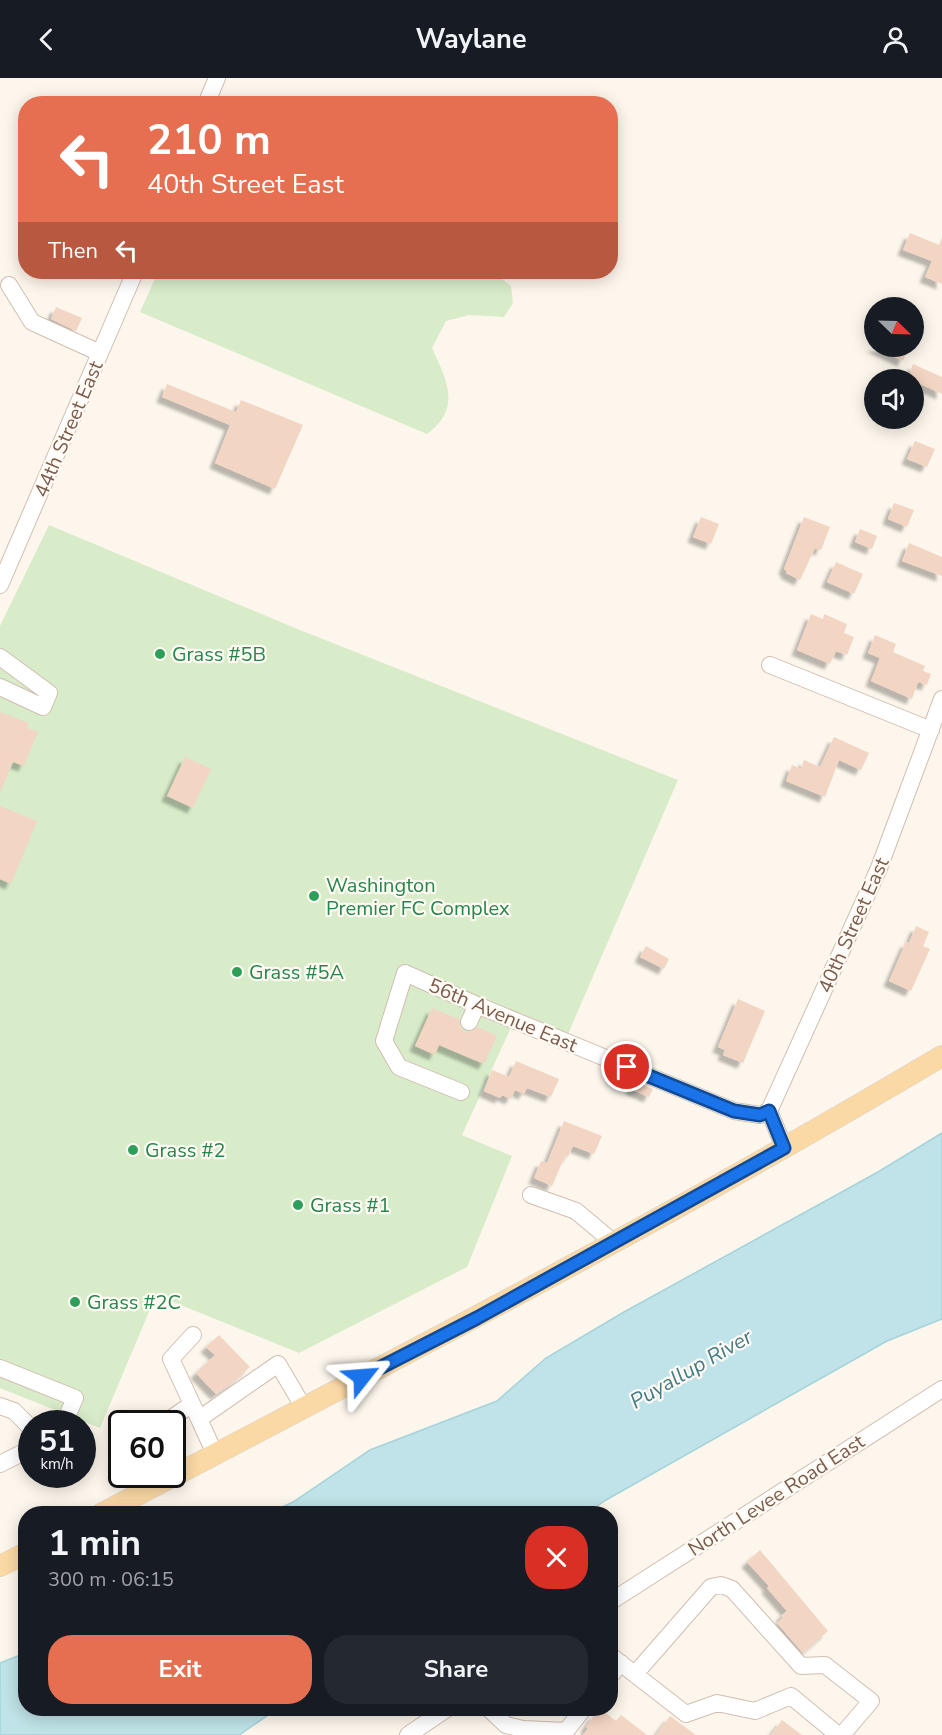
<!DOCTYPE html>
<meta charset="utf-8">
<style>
body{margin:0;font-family:"Nunito Sans",sans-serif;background:#242831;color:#f1f3f6;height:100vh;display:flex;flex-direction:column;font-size:22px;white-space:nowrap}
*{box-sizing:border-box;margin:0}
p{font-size:20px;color:#9ea1a6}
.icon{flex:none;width:33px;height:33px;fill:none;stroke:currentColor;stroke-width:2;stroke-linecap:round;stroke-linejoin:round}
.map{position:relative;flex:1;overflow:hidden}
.drawer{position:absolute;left:18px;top:1428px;width:600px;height:210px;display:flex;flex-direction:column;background:#171b24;border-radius:24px;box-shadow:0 3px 15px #0003}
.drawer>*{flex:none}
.banner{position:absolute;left:18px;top:18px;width:600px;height:183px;border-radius:24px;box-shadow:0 3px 15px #0003;background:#e76f51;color:#fff;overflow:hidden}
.needle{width:39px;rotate:113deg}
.tools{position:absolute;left:864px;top:219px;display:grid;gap:12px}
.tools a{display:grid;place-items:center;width:60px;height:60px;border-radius:50%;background:#171b24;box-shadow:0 3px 15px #0003;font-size:30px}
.speed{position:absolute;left:18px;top:1332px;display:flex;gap:12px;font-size:30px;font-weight:700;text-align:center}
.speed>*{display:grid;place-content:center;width:78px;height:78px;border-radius:50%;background:#171b24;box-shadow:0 3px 15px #0003;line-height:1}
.speed small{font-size:15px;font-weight:400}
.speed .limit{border:3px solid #111;border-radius:9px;background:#fff;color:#111}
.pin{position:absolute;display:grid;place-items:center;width:51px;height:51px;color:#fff;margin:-26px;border:3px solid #fff;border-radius:50%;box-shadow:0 2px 6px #0007}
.me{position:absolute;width:66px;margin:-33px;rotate:62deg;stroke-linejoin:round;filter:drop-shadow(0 0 4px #0008)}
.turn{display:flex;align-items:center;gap:21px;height:126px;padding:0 30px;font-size:27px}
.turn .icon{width:78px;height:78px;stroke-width:2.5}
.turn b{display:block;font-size:42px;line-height:51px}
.then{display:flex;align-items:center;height:57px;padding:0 30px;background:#0003;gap:12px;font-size:22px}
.round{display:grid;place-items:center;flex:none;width:63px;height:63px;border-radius:24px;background:#242831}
.headline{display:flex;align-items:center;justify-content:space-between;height:102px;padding:0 30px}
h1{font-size:36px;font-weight:700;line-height:45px}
.button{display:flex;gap:12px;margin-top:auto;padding:12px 30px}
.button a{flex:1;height:69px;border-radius:24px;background:#e76f51;color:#fff;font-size:24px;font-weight:700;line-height:69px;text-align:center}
.button a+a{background:#242831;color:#f1f3f6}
header{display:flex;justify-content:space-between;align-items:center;height:78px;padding:0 30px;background:#171b24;font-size:27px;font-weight:700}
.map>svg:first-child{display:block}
.green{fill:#d8ecc9}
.water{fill:#bfe3e8;stroke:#a5d3da;stroke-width:1.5}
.building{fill:#f3d5c3;filter:url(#shadow)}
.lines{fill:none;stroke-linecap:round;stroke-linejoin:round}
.minor-casing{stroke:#d1beb0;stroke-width:18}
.major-casing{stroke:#dad1cd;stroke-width:22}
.minor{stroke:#fff;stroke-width:16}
.major{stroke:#fbd9a5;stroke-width:21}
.route-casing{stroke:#114b97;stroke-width:15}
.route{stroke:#1a73e8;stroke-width:10}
.leisure-dot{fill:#2e9e5b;stroke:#fffaf3;stroke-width:2}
.labels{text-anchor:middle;stroke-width:4.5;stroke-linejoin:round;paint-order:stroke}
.street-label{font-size:20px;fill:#7a5c4d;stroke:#fffaf3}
.leisure-label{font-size:20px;fill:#27864d;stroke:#fffaf3;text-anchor:start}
.water-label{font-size:21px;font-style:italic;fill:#437c86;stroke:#fffaf3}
</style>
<header><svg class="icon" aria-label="back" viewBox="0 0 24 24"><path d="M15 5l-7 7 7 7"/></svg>Waylane<svg class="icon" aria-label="person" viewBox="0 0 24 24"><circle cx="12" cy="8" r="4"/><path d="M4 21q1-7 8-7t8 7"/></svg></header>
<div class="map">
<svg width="942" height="1657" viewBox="0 0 942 1657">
<defs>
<filter id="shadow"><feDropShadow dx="-5.5" dy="5.5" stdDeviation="1.5" flood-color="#0004"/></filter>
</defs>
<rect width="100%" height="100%" fill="#fdf6ec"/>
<path class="green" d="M158,194h335l18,14 2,17 -9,14 -35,-2 -23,6 -14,27c15,33 30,60 -5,86l-287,-122z
M49,447l246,103 383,152 -110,254 -50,-22 -56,123 50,21 -45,111 -168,86 -143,-58 -56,133 -100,-40v-762z"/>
<path class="water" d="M942,1055v186l-55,22 -281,159 -19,13h-317l23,-11 77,-52 127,-49 49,-43 78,-46 254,-140z
M25,1575l1,55 251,1 -38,26h-239v-72z"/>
<path class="building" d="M910,155l29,12 3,-8v47l-17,-7 7,-16 -29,-11z
M56,229l26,11 -6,13 -25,-12z
M872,268h37l-6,15z
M913,286l29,13v17l-28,-13v-1l-6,-1z
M167,306l69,28 5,-12 62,25 -28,64 -60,-26 15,-38 -68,-28z
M915,363l20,8 -8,18 -20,-8z
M894,425l20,7 -7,17 -19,-8z
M701,439l18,7 -8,20 -18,-7z
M804,439l26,10 -9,23 -6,-2 -15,32 -14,-7 1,-2 -3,-2z
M860,451l17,7 -5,13 -17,-7z
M909,465l33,14v19l-40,-15z
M836,484l27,12 -9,20 -27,-12z
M811,536l12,5 1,-5 23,10 -3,9 10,4 -7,18 -11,-4 -6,13 -33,-14z
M875,557l21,9 -3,8 32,14 -2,5 8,3 -4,11 -9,-3 -6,17 -41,-18 9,-23 -12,-5z
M0,634l29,11 -2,5 11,4 -14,34 -11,-4 -13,31z
M834,659l35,16 -8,17 -22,-10 -14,37 -39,-16 6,-16 9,4 3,-9 16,7z
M185,679l26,12 -18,39 -26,-12z
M0,728l37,15 -26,63 -11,-5z
M916,848l13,6 -6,14 7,3 -19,42 -22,-10 17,-39 3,1z
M646,868l23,13 -5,10 -24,-12z
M738,921l27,12 -22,52 -20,-8 2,-5 -7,-3z
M432,930l27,11 1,8 5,5h5l8,-5 19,9 -13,28 -45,-19 -4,10 -20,-9z
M516,983l43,18 -8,18 -24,-9 -3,6 -9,-4 -4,9 -9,-4 -2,3 -16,-7 8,-21 17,7z
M634,1003l19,8 -4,8 -18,-8z
M564,1043l38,15 -8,18 -21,-8 -5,11 -3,-1 -13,30 -18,-8 7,-17 6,2z
M219,1257l31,32 -17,15 -17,12 -20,-21 19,-18 -9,-8z
M760,1472l68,81 -25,22 -26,-30 6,-5 -2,-2 6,-5 -20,-23 2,-2 -22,-24z
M602,1632l14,11 5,-6 26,20h-64l5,-7 -2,-1 9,-13 2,2z
M670,1638l26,19h-40z
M782,1642l20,15h-31z"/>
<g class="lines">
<defs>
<path id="minor" d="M206,26l11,-26
M9,207l23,37 68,31
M0,507l135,-313
M0,579l49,36 -6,14 -43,-20
M770,587l161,65
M469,944l8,-17
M461,1014l-62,-25 -15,-26 21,-68 72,32 257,106 26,4 9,-4
M784,1069l-15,-36 110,-243 63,-169
M531,1117l45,16 37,31
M193,1257l-22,24 28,60
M0,1290l75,30 -10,23 -8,3
M0,1328l14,5 18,18
M163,1346l29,-20
M215,1376l-16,-35 79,-55 26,44
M0,1386l32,-16
M610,1524l332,-213
M610,1577l76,59 31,-11 38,8 36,-15 47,39
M635,1596l76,-87 10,-2 11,4 69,77 24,-1 46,36 -29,34
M610,1598l11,-13
M488,1630l18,17 17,4 43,2 18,-23
M408,1657l40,-27"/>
<path id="major" d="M101,1436c283,-148 567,-295 841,-458
M0,1488l26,-13"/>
</defs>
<use href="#minor" class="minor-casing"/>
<use href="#major" class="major-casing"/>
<use href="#minor" class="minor"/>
<use href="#major" class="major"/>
</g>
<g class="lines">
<defs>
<path id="route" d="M362,1299l115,-59 307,-170 -15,-37 -9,4 -26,-4 -107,-44"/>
</defs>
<use href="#route" class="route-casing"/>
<use href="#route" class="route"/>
</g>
<g class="leisure-dot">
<circle cx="160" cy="576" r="6"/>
<circle cx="314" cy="818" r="6"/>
<circle cx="237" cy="894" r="6"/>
<circle cx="133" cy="1072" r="6"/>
<circle cx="298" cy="1127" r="6"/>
<circle cx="75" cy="1224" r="6"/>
</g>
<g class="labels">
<g class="street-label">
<text transform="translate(68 351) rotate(-67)" y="7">44th Street East</text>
<text transform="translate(853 847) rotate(-66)" y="7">40th Street East</text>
<text transform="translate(503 937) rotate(23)" y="7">56th Avenue East</text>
<text transform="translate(776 1417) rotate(-33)" y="7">North Levee Road East</text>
</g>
<g class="leisure-label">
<text x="172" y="583">Grass #5B</text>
<text x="326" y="814">Washington<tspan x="326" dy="23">Premier FC Complex</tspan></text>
<text x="249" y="901">Grass #5A</text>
<text x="145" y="1079">Grass #2</text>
<text x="310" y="1134">Grass #1</text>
<text x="87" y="1231">Grass #2C</text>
</g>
<g class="water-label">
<text transform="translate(691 1291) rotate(-30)" y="7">Puyallup River</text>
</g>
</g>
</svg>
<div class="tools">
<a><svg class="needle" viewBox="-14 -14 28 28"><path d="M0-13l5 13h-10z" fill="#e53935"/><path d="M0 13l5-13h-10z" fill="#9ea1a6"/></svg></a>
<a><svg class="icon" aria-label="sound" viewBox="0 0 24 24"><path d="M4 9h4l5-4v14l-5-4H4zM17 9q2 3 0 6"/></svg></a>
</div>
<div class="speed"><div>51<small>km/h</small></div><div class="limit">60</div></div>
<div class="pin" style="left:627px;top:989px;background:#d93025"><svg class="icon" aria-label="arrive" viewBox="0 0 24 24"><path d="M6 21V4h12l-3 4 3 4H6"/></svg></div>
<svg class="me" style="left:362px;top:1299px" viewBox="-20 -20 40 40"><path d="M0-17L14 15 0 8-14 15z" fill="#1a73e8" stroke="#fff" stroke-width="4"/></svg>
<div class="banner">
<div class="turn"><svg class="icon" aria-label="left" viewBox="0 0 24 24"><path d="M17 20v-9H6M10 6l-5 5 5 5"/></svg><div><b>210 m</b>40th Street East</div></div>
<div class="then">Then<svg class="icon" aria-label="left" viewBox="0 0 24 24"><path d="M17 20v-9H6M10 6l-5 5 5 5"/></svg></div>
</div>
<section class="drawer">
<div class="headline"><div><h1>1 min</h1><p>300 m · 06:15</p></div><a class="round" style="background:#d93025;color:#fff"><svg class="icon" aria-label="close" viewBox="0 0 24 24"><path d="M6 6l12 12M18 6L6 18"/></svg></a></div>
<div class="button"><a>Exit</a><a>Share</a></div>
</section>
</div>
